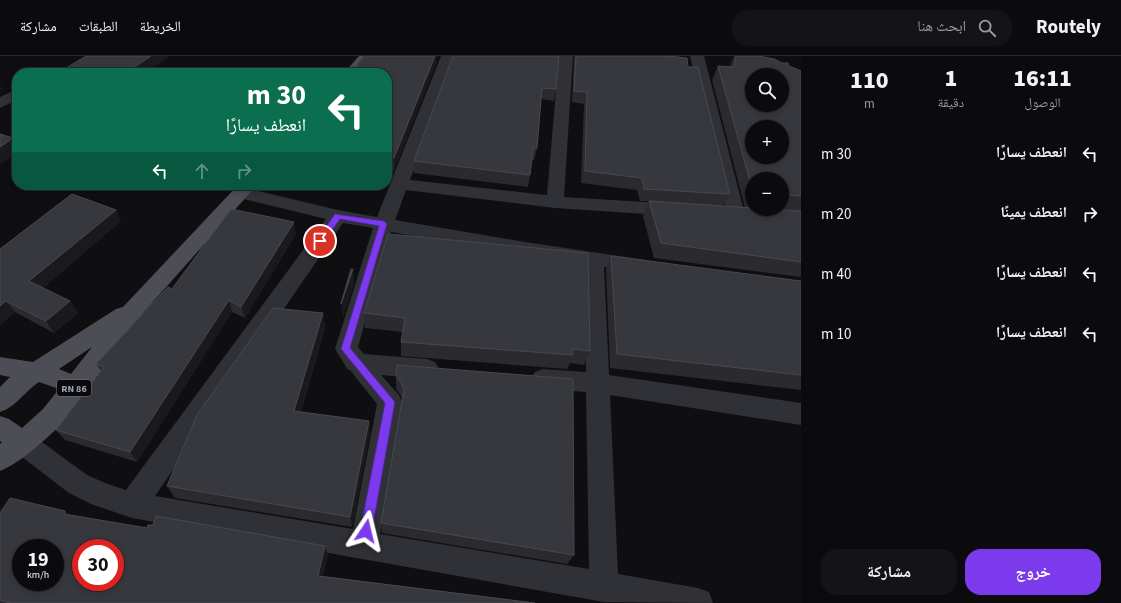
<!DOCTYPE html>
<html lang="ar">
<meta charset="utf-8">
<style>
body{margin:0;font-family:"Source Sans 3","Noto Naskh Arabic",sans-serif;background:#141416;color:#f1f3f6;direction:rtl;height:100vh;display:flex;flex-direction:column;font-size:15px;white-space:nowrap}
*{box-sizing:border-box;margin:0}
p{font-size:13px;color:#9a9b9d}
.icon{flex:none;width:22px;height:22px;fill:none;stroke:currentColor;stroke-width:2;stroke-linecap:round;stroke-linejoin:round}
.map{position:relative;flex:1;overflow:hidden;direction:ltr}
.side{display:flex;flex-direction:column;background:#0b0b0d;width:320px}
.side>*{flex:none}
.banner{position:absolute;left:12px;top:12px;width:380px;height:122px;border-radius:16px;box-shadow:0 2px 6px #0003,0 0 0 1px #2b2b2e;direction:rtl;background:#0b6e4f;color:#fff;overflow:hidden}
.controls{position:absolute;left:745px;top:12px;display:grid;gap:8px}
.controls a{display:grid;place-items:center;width:44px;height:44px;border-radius:50%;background:#0b0b0d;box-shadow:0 2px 6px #0003,0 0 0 1px #2b2b2e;font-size:20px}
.speed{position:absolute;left:12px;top:483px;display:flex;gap:8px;font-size:20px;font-weight:700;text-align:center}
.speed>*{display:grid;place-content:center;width:52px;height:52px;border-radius:50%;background:#0b0b0d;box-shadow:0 2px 6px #0003,0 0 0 1px #2b2b2e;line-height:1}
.speed small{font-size:10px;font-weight:400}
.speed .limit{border:6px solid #d22;background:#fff;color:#111}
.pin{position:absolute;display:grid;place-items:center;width:34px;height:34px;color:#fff;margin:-17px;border:2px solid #fff;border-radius:50%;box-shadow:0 1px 4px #0007}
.me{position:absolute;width:44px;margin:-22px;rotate:10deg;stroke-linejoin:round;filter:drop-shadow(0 0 3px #0008)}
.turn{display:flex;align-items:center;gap:14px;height:84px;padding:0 20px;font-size:18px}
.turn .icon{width:52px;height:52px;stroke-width:2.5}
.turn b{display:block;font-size:28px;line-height:34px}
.lanes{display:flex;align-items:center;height:38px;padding:0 20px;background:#0003;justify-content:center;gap:20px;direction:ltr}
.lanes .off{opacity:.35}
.eta{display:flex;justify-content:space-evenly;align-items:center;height:68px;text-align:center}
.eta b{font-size:24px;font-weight:800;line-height:28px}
.action{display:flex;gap:8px;margin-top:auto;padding:8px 20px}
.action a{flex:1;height:46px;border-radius:16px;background:#7c3aed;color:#fff;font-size:16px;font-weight:800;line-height:46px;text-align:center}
.action a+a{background:#141416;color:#f1f3f6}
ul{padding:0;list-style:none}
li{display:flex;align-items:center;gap:12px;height:60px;padding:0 20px}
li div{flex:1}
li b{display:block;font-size:15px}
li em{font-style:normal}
header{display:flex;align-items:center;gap:24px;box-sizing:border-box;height:56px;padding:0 20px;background:#0b0b0d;border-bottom:1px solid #2b2b2e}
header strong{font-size:19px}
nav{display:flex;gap:22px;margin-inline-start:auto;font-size:14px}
.search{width:280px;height:36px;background:#141416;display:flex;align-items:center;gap:10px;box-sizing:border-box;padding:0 14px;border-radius:16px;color:#9a9b9d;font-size:15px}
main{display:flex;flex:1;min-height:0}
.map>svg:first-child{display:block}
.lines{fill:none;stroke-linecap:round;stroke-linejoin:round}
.minor{fill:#303136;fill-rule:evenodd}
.major{fill:#4c4d55;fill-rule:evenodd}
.wall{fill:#2b2b2f}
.shaded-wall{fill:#1a1a1d}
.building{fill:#37383d;stroke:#48494f;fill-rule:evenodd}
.route{fill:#7c3aed;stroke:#51269a}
.labels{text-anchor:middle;stroke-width:4;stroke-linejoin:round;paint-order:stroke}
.shield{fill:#0a0a0c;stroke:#737680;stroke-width:1}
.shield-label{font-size:10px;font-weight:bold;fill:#a0a4b2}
</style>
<header>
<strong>Routely</strong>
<div class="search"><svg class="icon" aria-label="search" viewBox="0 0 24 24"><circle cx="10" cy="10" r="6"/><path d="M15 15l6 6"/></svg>ابحث هنا</div>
<nav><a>الخريطة</a><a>الطبقات</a><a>مشاركة</a></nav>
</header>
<main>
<section class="side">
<div class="eta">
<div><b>16:11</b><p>الوصول</p></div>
<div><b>1</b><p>دقيقة</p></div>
<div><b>110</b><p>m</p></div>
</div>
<ul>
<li><svg class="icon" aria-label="left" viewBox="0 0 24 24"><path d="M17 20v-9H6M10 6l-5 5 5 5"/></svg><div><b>انعطف يسارًا</b></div><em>30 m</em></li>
<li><svg class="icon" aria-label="right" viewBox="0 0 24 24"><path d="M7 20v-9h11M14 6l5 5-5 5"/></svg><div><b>انعطف يمينًا</b></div><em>20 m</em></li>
<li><svg class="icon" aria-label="left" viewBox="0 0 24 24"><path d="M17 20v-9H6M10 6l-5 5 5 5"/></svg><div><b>انعطف يسارًا</b></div><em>40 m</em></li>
<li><svg class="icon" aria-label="left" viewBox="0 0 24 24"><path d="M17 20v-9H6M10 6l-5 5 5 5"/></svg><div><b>انعطف يسارًا</b></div><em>10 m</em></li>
</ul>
<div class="action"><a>خروج</a><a>مشاركة</a></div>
</section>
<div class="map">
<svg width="801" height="547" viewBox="0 0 801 547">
<rect width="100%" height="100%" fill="#0f0f11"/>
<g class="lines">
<path class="minor" d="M441,0h14l-45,124 137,15 12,-139h14l-9,141 112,7 6,2 3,4 -3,4 -6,2 -121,-8 -149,-18 -11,30 130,22 121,18 3,5 -3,5 -7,2 -35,-5 5,108 192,28v22l-191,-30 8,179 80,14 11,4 4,11 -109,-1 -472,-84 -41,-14 -22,-11 -56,-43 -4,-8 4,-8 9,-3 9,3 56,41 18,8 21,7 200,-271 -91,-22 -3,-4 3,-4 6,-2 97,23 39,7zM343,167l30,5 -38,121 13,21h2l27,34 -24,125 -198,-33zM391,176l134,24 59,8 2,108 -43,-3 -8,3 -4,7 4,7 8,3 43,3 3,177 -209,-35 22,-132 -3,-7 -18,-20 46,4 8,-3 4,-7 -4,-7 -8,-3 -63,-5 -6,-7z
M690,0h14l41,159 -2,4 -7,2 -7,-2 -2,-4z
M17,35v9l-17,8v-11l11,-5z"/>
<path class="major" d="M359,0h15l-15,17h-15z
M238,129h19l-113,127 -83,113c-17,15 -40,38 -61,46v-27l2,-2 -2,-1v-25l9,3 13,9 21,-19 16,-20 -20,-7c-14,9 -23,25 -39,30v-25l10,-10 -10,-2v-18l33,5 83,-53 7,-2zM92,291l-21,27 -12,-5z"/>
</g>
<path class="wall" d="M453,0l103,33 -2,12 -13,-2 -4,49 -3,12h-2l-2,15 -2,12 -114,-14v-12z
M574,0h106l-1,1 9,10 42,127 -7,12 42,3h17v-30h-30v29h-7l-33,-128 6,-14h12l4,-10h25l30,10 12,5v206l-147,-19 -11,-42 6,-15h-9l-3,-11 -56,-7 3,-79 -12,-2z
M437,5l-43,110 -7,-1v-97z
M121,165l-78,67 27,13 8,12 -24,20 -39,-21 -15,13v-76z
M296,178l-51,84 -13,-6 -95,150 -72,-22 -9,-10 45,-59 -5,-7 76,-75z
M388,178l202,117 -6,14 -14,-2 -3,6 -166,-13v-14l2,-10 -38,-4 -1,-15z
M611,200l190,25v109l-191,-22 -4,-98z
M323,257l2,15 -24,84 68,9 1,12 -18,94 -177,-29 -8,-12z
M396,320l178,179 -7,9 -185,-31 -1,-10 21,-124 -2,-5 -4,-5z
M65,455l5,4 77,13 181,26 -5,22 212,27h-535v-90z"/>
<path class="shaded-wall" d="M151,0h19l-24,17h-20z
M435,0h3l-1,5 -43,110v-13z
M0,29l2,4 -2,1z
M13,82l4,7v8l-17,11v-17z
M116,154l5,11 -83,72 -9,-12z
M294,166l2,12 -51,84 -4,-11z
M353,213l1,15 -11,35 -2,-15z
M229,244l3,12 -95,150 -7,-10z
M6,245l9,11 -15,13v-19z
M70,245l8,12 -24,20 -8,-12z
M323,257l2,15 -28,96 -3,-13z
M369,365l1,12 -18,94 -2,-10z
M65,455l11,9 -12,-6z
M325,490l3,8 -7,29 -3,-7z"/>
<path class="building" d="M86,0h65l-25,17h-68z
M364,0h71l-41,102h-7v-85h-33l4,-10z
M453,0h106l-3,33 -14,-1 -5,60h-4l-3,27 -116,-14z
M576,0h89l22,2 1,9h10l32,127 -86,-5 -2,-11 -57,-7 2,-79 -13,-1z
M736,0h23l15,3 8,4h6l1,3 12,5v125l-19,-1v-16h-30v9l-34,-122 16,1zM752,19h30v30h-30zM752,71h30v30h-30z
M0,78l13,4 -13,9z
M72,138l44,16 -87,71 41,20 -24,20 -40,-20 -6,5v-57z
M649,145l103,7v1h13l36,2v51l-140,-19z
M231,153l63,13 -53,85 -12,-7 -99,152 -74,-22 48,-63 -8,-3 72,-77 4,2z
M388,178l200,19 2,98 -18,-2 1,6 -172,-13 4,-24 -41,-5z
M611,200l190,25v94l-184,-21z
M351,213h2l-12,35z
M273,252l50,5 -29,98 75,10 -19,96 -183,-31 30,-71z
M397,309l176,14 1,176 -193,-32 23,-134 -4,-8 -4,-5z
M10,442l55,13 -1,3 83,14 1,-3h5l3,-9 169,30 -7,30 217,27h-524l-11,-3v-87zM21,492h34v34h-34zM81,492h34v34h-34z"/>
<path class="route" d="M335,158l49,7 3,3 -37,124 45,54 -23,129 -2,4 -4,2 -4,-2 -2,-4 25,-128 -44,-54 38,-123 -39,-7 -17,24h-6v-4z"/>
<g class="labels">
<rect class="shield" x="57" y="324" width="34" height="16" rx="3"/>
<g class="shield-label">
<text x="74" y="336">RN 86</text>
</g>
</g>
</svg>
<div class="controls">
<a><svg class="icon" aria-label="search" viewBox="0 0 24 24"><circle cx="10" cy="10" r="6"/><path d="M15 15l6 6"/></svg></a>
<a>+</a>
<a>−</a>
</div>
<div class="speed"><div>19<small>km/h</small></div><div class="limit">30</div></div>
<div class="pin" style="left:320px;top:185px;background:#d93025"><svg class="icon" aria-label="arrive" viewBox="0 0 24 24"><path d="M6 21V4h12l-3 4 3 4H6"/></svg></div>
<svg class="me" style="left:366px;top:475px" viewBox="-20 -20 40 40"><path d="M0-17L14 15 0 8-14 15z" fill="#7c3aed" stroke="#fff" stroke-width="4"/></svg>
<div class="banner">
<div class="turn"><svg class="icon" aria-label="left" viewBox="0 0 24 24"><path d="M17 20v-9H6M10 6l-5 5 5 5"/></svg><div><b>30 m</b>انعطف يسارًا</div></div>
<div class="lanes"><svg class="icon" aria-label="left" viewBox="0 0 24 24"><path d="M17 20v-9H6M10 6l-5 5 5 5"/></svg><svg class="icon off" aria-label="ahead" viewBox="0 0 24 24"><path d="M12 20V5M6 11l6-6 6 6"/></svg><svg class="icon off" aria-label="right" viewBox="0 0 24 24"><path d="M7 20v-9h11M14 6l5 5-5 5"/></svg></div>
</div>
</div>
</main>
